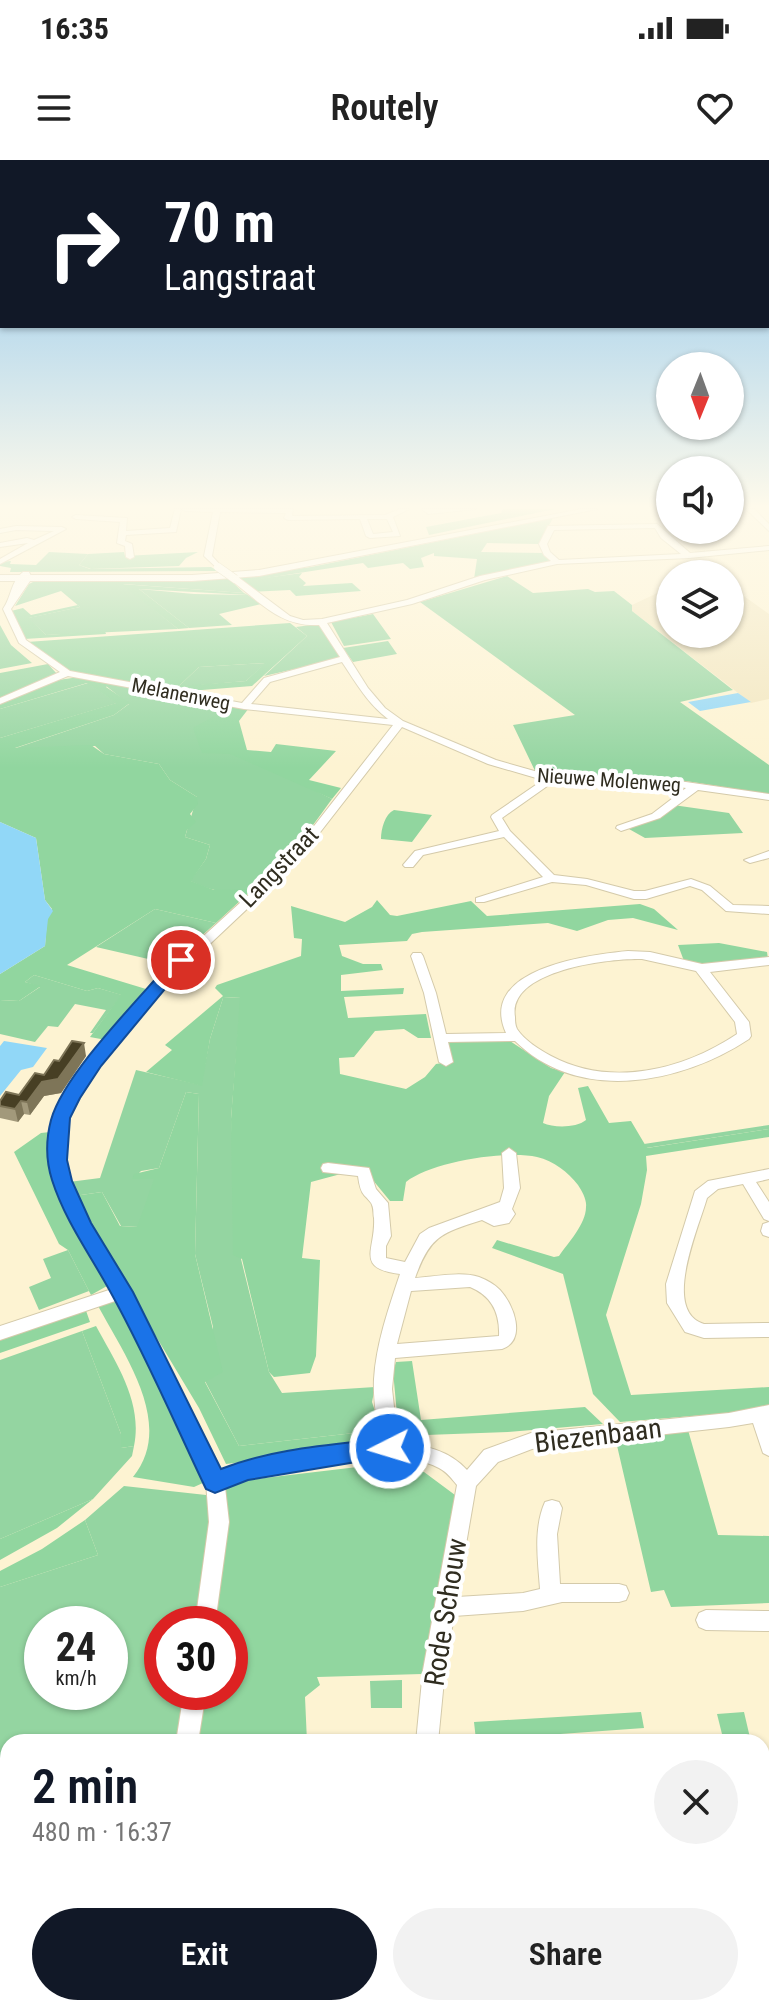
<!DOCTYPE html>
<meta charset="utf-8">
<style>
body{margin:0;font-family:"Roboto Condensed",sans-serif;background:#f2f2f2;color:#222;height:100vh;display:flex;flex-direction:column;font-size:30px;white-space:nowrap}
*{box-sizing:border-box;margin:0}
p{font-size:26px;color:#767676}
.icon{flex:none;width:44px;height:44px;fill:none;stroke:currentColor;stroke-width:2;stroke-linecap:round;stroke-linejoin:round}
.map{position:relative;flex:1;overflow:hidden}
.drawer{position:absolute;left:0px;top:1574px;width:770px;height:282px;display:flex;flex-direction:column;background:#fff;border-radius:24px 24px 0 0;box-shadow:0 2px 6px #0004}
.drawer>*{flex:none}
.guide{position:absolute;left:0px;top:0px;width:770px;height:168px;box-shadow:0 2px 6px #0004;background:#111827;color:#fff;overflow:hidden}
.needle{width:52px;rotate:181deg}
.controls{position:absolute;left:656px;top:192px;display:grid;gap:16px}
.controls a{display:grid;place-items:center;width:88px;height:88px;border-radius:50%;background:#fff;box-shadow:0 2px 6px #0004;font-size:40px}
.speed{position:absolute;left:24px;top:1446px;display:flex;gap:16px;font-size:40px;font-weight:700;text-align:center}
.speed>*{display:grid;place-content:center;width:104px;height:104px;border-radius:50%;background:#fff;box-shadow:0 2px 6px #0004;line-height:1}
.speed small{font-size:20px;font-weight:400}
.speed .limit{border:12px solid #d22;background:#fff;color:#111}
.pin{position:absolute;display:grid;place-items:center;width:68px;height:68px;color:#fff;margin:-34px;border:4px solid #fff;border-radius:50%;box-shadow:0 2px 8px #0007}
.me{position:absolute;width:88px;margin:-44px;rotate:265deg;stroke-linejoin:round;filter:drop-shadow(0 0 6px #0008)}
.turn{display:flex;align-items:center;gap:28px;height:168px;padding:0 32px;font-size:36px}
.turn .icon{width:104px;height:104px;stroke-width:2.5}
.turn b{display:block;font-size:56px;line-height:68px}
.round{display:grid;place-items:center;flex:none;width:84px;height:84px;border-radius:42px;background:#f2f2f2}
.overview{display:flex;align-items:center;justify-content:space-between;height:136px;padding:0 32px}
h1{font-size:48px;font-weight:600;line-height:60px;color:#111827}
.primary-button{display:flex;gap:16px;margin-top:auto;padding:16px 32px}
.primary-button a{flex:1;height:92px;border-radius:48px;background:#111827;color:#fff;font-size:32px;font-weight:600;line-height:92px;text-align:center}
.primary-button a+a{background:#f2f2f2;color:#222}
.status{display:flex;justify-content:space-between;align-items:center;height:56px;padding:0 40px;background:#fff;direction:ltr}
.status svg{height:22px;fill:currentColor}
header{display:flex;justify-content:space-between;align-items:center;height:104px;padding:0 32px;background:#fff;font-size:36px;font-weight:600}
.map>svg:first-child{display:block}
.built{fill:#f2e6bf}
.green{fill:#94d5a1;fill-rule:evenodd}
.forest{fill:#91d69f;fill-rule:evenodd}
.water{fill:#91d7f7}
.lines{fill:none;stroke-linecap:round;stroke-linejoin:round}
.minor-casing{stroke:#d4caaa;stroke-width:2}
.major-casing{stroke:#d4caaa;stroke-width:2}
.minor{fill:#fff;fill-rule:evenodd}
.major{fill:#fff;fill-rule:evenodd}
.minor-bridge-casing{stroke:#d4caaa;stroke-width:9;stroke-linecap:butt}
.minor-bridge{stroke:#fff;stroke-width:8}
.wall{fill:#a2997b}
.shaded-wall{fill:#7e7558}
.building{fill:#473f24;stroke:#7e7558;stroke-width:2}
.route{fill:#1a73e8;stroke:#114b97;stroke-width:2}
.labels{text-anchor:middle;stroke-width:8;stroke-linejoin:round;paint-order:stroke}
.far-street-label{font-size:20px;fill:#302d20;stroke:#fff}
.street-label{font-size:24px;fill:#302d20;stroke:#fff}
.near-street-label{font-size:28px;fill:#302d20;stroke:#fff}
</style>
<div class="status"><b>16:35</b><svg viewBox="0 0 49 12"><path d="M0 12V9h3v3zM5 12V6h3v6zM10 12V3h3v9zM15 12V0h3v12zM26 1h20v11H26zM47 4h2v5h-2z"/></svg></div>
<header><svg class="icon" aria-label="menu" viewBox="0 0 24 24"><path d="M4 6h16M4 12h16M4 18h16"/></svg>Routely<svg class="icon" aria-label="heart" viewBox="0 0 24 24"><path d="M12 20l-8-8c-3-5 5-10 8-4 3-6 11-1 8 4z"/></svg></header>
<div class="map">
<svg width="769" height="1855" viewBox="0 0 769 1855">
<rect width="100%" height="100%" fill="#fdf3d2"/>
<path class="built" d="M730,426l39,28v85l-18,4 -119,-92v-6l38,-18v47h60z"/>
<path class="green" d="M503,349h52l-126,26 -3,-8 75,-14z
M553,358l-14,26 -52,-1 -6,9 63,1 7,8 -77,18 3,-20 -43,-3v-3l-13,5 3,9 -14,2 -7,-6 -35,5 -5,-5 -115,18h-7l-6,-4 76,-10z
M49,392l39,2 -9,11 11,4 121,-2 7,4 -208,1 1,-4 -11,-2v-4l11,-1 -1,3 26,1z
M507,416l26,17 55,-4 7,3 19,-1 18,14v6l101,79 -53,12 89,63v29l-103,-16 -129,-3 -24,-50 62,-10 -155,-113z
M228,418l16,15 -121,-9 55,45 -132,6 -18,-17 52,-11 -19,-16 -46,15 14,-22 8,-4z
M139,429l55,5 54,1 13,9 -42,10 13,11 -43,3z
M373,454l18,25 -47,7 -13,-24z
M318,464l25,34 -79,18 43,-40 -11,-9z
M0,465l11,20 21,18 -32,6z
M388,481l9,13 -44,8 -10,-14z
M266,503l-20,18 -68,6 21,-20z
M48,504l9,10 -57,26v-27z
M88,523l29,20 -117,35v-29z
M111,523l120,22 -4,9 5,36 100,49c-17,23 -55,79 -80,90 -20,9 -44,0 -62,-8l16,-22 4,-14 -25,-8 12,-40 -27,-17 -11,-16 -55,-10 -9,-8 -82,3 101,-34 15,-11 -23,-18z
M673,645l56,8 14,20 -98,5 -16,-9 28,-11z
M155,749l61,14 -46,41 -74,-17z
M34,815l53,16 11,-3 24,7 -29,38h-3l16,-23 -31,-6 -17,23 -10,-1 -13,16 -35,-8v-34l19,1 21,-14 -15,-5z
M241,837l-10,122 10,140 28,113 13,21 93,-6 -3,15 9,28 -142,16 -34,-65 8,-54 -18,-73 4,-160 -13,-2 -27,76 -18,3 -8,8h22l-17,48 -17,-1 -19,-34 -28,4 -5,-14 31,-4 36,-108 65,15 9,-46 13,-41z
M769,965v4l-123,19 -2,-4z
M68,1090l21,41 -50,19 -10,-23 22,-9 -8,-19z
M82,1171l39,103v14l13,-2 -2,10 -39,43 -93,40v-179z
M124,1326l82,9 6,5 -13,124h-37v68h26l-8,50h-172v157l-5,-1v-18h-3v-293l98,-32 -13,-35zM42,1464h68v68h-68z
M402,1520v28h-31l-1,-27z"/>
<path class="forest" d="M124,392l1,4 73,-4 -12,6 -7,8 -88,3 -12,-4 9,-11z
M302,413l-3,4 7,6 -3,3 49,-3 9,8 -65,5 -6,-6 -39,2 -10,-11z
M121,424l123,9 4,2 -109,-6 50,39 -11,1z
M78,445l2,2 -51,11 17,17 59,-4 1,3 -82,5 -13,-28 12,-3 8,7z
M290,463l17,13 -55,50 -75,6 -111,-21 -39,-29zM265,503l-19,18 -67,5 20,-19z
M79,517l32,6 -5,4 24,16 -16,12 -99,33 76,-3 13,9 55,10 11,16 27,17 1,7 -8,10 6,8 -9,8 -2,7 25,8 -4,14 -15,22 23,9 39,-1 -37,34 -61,-14 -88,56 79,24 -40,51 -16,-3 31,-42 -23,-7 -11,3 -53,-16 -9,7 16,4 -22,15 -19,-1v-26l45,-28 2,-27 5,-10 -7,-9 -9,-62 -36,-16v-84l116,-35 -29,-20 -87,26v-5l58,-24z
M231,545l18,3 -10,13 8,29 24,2 5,-8 60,7 -27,29 32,8 -9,11 -102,-45 -28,-1 -9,-25 25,-14 7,3z
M394,650l38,5 -20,27 -31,-3c0,-10 4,-25 13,-29z
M377,740l13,15 7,1 74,-15 16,15 153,-12 14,5 24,21 -45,-12 -25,2 -31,11 -29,-8 -126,9 -10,2 -5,7 -68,4 3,11 21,8h18l2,6 -42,5v16l63,-3 -1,6 -59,3 4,21 78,-4 5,24h-13l-14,-9 -29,2 -21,26 -15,1 1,16 66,15 19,-12 11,-13 12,-2 -1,-22 57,-3 47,31 14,4 -16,24 -6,27c11,5 33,5 43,-3l-8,-32 10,-2 21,37 22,-2 16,27 122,-19v8l-123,19 1,14 -6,34 -35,111 25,80 138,-8v18l-28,7 -121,10 -27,-28 -30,-120 -71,-26 5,-8 57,17 5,-1c9,-13 27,-32 27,-49 1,-7 -4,-16 -8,-22 -10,-13 -24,-24 -41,-28 -32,-7 -106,5 -131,25l-3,19h-13l-27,-33 -52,14 -9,76 18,2 -4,96 -6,17 -36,4 -5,-5 -27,-113 -9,-4 -2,-136 9,-122 -17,1 -13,41 -8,47 -56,-14 26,-22 -7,-5 58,-49 -8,-8 2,-3 84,-29 1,-17 -8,-1 -3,-32 54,16 27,-15z
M719,783l48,9 1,7 -72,5 -12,-3 -6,-16z
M186,932l13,2 -4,160 28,118 -18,10 34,64 142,-16 1,14 -156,20 -27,-56 -113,-188 -12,-24 28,-4 18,34 17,1 17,-48h-22l2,-5 25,-6z
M50,972c-3,55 31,108 57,154l-16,9 -23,-45 -9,-6 -45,-92 27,-19z
M112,1136l55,89 47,93 -20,9 -61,-10c44,-54 -12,-126 -38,-177z
M84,1145l6,17 -90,31v-17z
M96,1166c20,37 47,76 38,120l-13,2v-14l-39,-103z
M412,1201l9,59 164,-13 18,17 -95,8 -109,4 -6,-65 3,-9z
M688,1270l30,105 51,1v67l-98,4 -7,-17 -13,2 -36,-155z
M366,1306l58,6 31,23 -33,179 -105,3 3,8 -15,12 2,45h-113l8,-50h28v-68h-19l11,-132 10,-10z
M93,1339l-36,29 -57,32v-21z
M85,1360l13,35 -98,32v-16l42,-22z
M641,1552l3,16 -168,12 -2,-18z
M744,1552l7,30h-27l-7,-28z
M130,1848h154v7h-156z"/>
<path class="water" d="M738,533l13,9 -51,9 -12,-9z
M0,662l36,16 9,62 8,11 -5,8 -3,27 -45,28z
M4,881l43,7 -14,19 -12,3 -21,26v-50z"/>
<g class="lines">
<defs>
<path id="minor" d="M175,349h6l-5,23 -50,3 -1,6 7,3 2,13 -4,2 -4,-2 -1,-11 -8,-3 3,-21 -44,-3 -4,-2 4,-2 51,3 -1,13 44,-3z
M182,349h111l-1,7 93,-1 15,-6h9l-16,8 7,19 -30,2 -4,-2 -6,-17 -72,1 -4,-2 2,-5 -66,-1 -8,44 10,11 -4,2 -14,-13 9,-44 -28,-1zM367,359h20l6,13 -20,2z
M422,349h54l-48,5z
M657,364l33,29 79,-7v4l-80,8 -132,6 -72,16 -73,24 -85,19 41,65 17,20 18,13 93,39 56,16 99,1 118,17v6l-71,-10 -38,28 -39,13 -5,-3 1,-2 35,-12 34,-26 -35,-5 -98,-1 -51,36 8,13 44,44 33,4 47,12h11l46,-12 19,7 23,19 36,1v8l-43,-3 -24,-21 -12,-4 -44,13h-12l-48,-14 -34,-3 -68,20h-8v-4l67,-21 -39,-40 -81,18 -10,12h-8l-2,-2 12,-14 84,-20 -8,-14 1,-2 51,-35 -55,-16 -86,-37 -105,135 -136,128 -61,74 -32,54 -4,42 6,21 19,43 41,68 90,180c52,-18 105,-28 160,-30 -3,-21 -7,-42 -6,-63 2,-35 15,-72 26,-105 -46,-6 -24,-24 -26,-56 -1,-4 0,-9 -2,-13 0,-2 -7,-9 -8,-10 -4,-5 -5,-12 -6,-19l-35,-4 -2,-4 2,-4 5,-1 41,5 7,21 12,14 3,33 -5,10v12l19,4 15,-28 9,-6 71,-26 4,-14 -2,-35 7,-5 7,5 4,35 -8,21 3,5 -6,9 -15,3 -12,-6c-41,13 -52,16 -67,58 19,-1 45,-7 64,-1 8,3 15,7 21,13 14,15 27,50 2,59l-107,9 -3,31 6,54c26,2 51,7 69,27l17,-20 47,-17 198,-20 40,-8v51l-6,-3 -10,-30 -24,4 -197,22 -34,13 -22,24 -19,111 66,-4 17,-4c-2,-29 -7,-60 5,-87l7,-2 7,2 3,6 -5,26 3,50h59l7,2 3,7 -3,7 -7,2h-57l-39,9 -69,5 -9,54 -7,72h-22l7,-72 34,-185c-5,-6 -10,-13 -18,-17 -53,-27 -160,0 -214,19l4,35 -14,102h-20l14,-102 -3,-40 -88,-182 -118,40v-14l112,-37 -38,-64 -20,-44 -4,-21 4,-42 35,-59 62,-75 138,-126 104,-133 -149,-16 -176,-33 -68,28v-6l60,-26 -41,-29 -16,-34c9,-13 7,-26 20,-37h6l3,6 -21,31 15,31 44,31 172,32 22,-25 76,-21 -21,-32c-38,2 -58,-22 -87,-44v-4h6l52,39 13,4 19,-1 85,-19 73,-24 71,-15 -7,-6 -5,-11 9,-18zM655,368l6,10 20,16 -122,6 -9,-8 -3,-8 7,-14zM342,502c14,21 26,42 46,57l-137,-15 19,-22zM470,1127c22,9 30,26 29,49l-102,8 14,-53z
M16,366l46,1 4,2 -66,35v-5l28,-16 -28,4v-4l27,-5 7,2 20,-9 -38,-1 -16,3v-4z
M769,691v7l-19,5 -6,-3z
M628,791l22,1 52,12 67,-7v8l-59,7 39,50 2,14 -2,3c-68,45 -170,65 -234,2l-67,1 5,20 -7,4 -7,-4 -15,-69 -13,-37 2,-3h8l2,3 13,37 10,41 60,-1c-29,-64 81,-78 122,-82zM642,799l54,12 39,51 2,12c-54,36 -126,54 -186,22 -11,-6 -27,-16 -34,-27 -2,-4 -2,-8 -2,-12 -8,-47 95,-59 127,-58z
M769,1009v10l-13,3 13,20v19l-5,-2 -21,-35 -25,5 -11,9c-8,29 -46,113 -3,126l65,-1v14l-65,1 -19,-6 -18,-29 -1,-19 29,-93 13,-10z
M769,1062v15l-6,-2 -2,-4 2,-7z
M706,1450l63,1v20l-63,-1 -7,-3 -3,-7 3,-7z
M184,1532h22l-8,50h-22z
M109,1848h26l-2,7h-26z
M416,1848h26v7h-26z
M557,1848h26l1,7h-26z"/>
<path id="major" d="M582,349h15l-338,67 -67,5h-192v-6h192l67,-5z
M746,349h8l15,15v7z"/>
</defs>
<use href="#minor" class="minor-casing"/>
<use href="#major" class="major-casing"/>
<use href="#minor" class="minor"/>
<use href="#major" class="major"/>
<defs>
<path id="minor-bridge" d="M218,407l17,12"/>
</defs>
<use href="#minor-bridge" class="minor-bridge-casing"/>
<use href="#minor-bridge" class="minor-bridge"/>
</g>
<path class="wall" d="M86,896l-25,37 -17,3 -14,19 -6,-1 -6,8 -18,-4v-17l19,-6 25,-20z"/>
<path class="shaded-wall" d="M84,883l2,13 -25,37 -17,3 -14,19 -3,-13 15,-20z
M21,941l3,13 -6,8 -3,-13z"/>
<path class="building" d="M72,881l12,2 -26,36 -16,3 -15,20 -6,-1 -6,8 -15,-3v-5l6,-9 13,3 16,-22 9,2 10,-15 5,1z"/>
<linearGradient id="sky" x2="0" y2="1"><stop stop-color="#85c2ee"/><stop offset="0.57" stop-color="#fefaeb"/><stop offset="1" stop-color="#fefaeb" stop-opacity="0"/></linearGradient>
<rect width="769" height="608" fill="url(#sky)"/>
<path class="route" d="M181,795l8,5 -88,106 -21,32 -10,20 -3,42 5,21 19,42 42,69 88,177c53,-21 112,-24 169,-31l8,3 4,7 -4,7 -150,25 -33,13 -9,-4c-31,-65 -60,-133 -95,-196 -20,-37 -46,-72 -59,-113 -6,-19 -6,-41 -1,-60 13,-47 91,-124 124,-163z"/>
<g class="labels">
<g class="far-street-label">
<text transform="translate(181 534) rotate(11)" y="7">Melanenweg</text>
<text transform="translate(609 620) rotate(4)" y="7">Nieuwe Molenweg</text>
</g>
<g class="street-label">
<text transform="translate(279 707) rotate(-46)" y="8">Langstraat</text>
</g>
<g class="near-street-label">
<text transform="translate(598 1275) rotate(-7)" y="10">Biezenbaan</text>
<text transform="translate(445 1452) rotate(-81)" y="10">Rode Schouw</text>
</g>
</g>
</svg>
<div class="controls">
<a><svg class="needle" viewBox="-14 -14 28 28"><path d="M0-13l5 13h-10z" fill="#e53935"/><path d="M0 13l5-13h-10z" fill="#767676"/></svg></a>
<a><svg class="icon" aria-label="sound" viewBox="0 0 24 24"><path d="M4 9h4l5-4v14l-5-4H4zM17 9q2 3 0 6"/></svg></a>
<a><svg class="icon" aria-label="layers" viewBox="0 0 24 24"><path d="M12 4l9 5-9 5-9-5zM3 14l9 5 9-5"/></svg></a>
</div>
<div class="speed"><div>24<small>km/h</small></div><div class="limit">30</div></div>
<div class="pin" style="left:181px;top:800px;background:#d93025"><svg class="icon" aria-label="arrive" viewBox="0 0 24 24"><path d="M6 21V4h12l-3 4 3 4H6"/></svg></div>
<svg class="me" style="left:390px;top:1288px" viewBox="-20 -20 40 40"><circle r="17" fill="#1a73e8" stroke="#fff" stroke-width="3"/><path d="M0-11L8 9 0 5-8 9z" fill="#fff"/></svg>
<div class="guide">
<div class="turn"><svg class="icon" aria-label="right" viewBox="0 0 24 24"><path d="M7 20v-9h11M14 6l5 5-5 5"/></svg><div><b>70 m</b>Langstraat</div></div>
</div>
<section class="drawer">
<div class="overview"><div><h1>2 min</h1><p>480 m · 16:37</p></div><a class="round"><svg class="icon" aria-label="close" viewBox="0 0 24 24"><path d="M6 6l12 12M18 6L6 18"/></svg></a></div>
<div class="primary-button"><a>Exit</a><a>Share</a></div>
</section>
</div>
